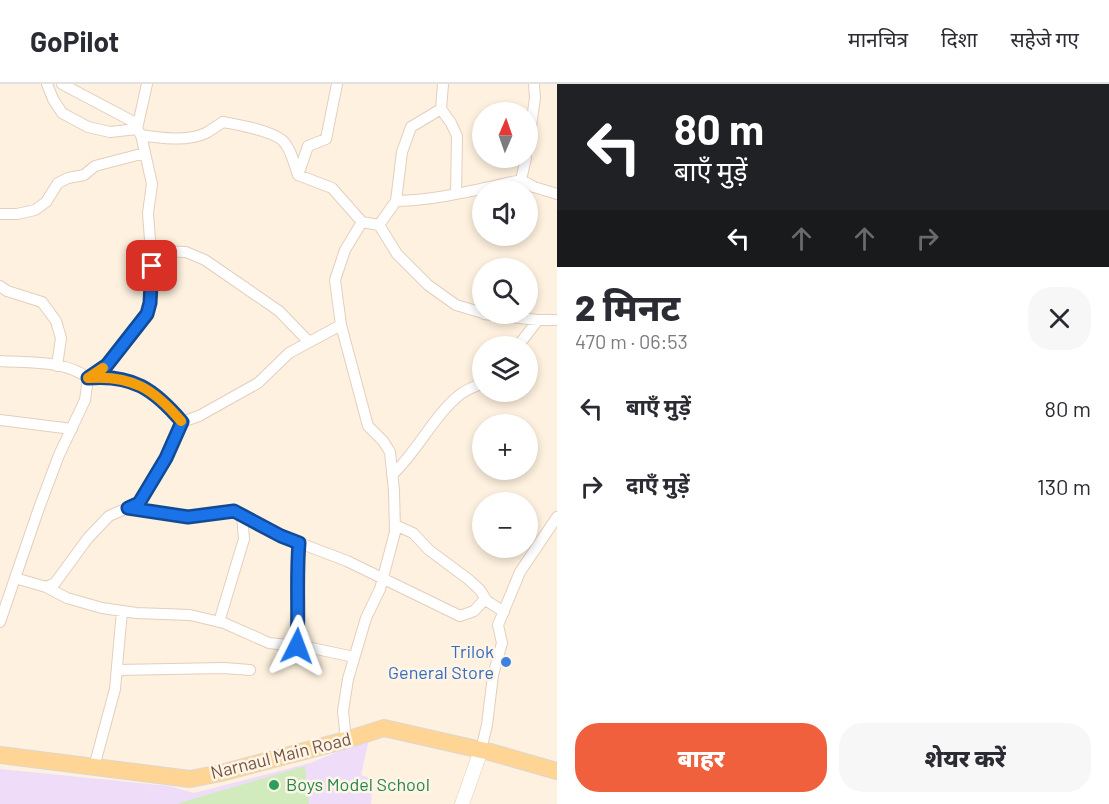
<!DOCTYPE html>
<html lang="hi">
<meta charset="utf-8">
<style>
body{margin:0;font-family:Barlow,"Noto Sans Devanagari",sans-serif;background:#f7f7f7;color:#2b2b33;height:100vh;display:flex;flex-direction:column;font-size:22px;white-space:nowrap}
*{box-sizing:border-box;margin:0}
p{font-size:20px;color:#7c7c81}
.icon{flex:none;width:33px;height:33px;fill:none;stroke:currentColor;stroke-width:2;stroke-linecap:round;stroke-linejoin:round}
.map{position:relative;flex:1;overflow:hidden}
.sheet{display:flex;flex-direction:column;background:#fff;width:552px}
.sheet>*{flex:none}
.guide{background:#202124;color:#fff;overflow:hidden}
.needle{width:39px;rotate:2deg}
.tools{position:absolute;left:472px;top:18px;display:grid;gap:12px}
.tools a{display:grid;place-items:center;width:66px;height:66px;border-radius:50%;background:#fff;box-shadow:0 3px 9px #0003;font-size:30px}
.pin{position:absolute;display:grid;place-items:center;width:51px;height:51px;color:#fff;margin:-26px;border-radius:12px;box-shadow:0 3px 9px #0006}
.me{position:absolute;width:66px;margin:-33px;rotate:3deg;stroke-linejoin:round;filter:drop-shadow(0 0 4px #0008)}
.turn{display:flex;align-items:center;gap:21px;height:126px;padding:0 18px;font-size:27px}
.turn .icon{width:78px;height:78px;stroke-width:2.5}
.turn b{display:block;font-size:42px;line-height:51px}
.lanes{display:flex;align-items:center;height:57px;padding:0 18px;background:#0003;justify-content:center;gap:30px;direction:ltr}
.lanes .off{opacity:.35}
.round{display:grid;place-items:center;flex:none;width:63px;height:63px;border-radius:24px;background:#f7f7f7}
.headline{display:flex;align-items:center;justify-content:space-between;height:102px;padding:0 18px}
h1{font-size:36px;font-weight:800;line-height:45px}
.action{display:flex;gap:12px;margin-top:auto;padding:12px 18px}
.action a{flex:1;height:69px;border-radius:24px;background:#f0603c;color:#fff;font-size:24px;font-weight:800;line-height:69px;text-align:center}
.action a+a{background:#f7f7f7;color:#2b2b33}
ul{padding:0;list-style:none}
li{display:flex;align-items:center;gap:18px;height:78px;padding:0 18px}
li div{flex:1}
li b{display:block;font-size:22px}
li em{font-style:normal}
header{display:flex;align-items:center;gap:36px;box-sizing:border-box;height:84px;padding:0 30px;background:#fff;border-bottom:2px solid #e1e1e2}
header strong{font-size:28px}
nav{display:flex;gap:33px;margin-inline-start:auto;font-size:21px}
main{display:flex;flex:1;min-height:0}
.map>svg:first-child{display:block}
.education{fill:#eedcf9}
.green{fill:#d1ebbd}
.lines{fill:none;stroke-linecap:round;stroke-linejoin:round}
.minor-casing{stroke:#e4cebe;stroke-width:12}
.tertiary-casing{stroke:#e4cebe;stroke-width:15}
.primary-casing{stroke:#ded6d2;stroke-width:18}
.minor{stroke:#fff;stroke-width:10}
.tertiary{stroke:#fff;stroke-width:14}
.primary{stroke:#ffd595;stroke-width:16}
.route-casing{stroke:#114b97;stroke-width:15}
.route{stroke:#1a73e8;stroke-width:10}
.slow{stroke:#f59e0b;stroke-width:10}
.shop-dot{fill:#3f7fe0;stroke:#fff5e7;stroke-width:2}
.leisure-dot{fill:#2e9e5b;stroke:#fff5e7;stroke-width:2}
.labels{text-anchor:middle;stroke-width:5;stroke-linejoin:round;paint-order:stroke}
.shop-label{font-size:18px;fill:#366cbe;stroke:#fff5e7;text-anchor:end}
.street-label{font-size:18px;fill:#755545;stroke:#fff5e7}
.leisure-label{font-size:18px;fill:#27864d;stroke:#fff5e7;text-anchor:start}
</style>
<header>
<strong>GoPilot</strong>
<nav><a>मानचित्र</a><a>दिशा</a><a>सहेजे गए</a></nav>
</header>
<main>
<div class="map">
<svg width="557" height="720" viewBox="0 0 557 720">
<rect width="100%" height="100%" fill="#fef1df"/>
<path class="education" d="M369,655l-8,36 12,4 -2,25h-371v-35l169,17 25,7 116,-30z"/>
<path class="green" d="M305,682l4,38h-133z"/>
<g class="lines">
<defs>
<path id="minor" d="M47,0l6,15 9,14 26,14 22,5 27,-3 10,-45
M337,0l-11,55 -18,7 -10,29 34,13 30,34
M441,25l10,14 6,13 -1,58
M141,51c19,3 46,7 65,-2 5,-3 11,-7 17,-11 15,3 47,8 59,18 9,8 12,24 16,35
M528,63l7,-49 -1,-14
M521,96l13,7 23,7
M396,117l6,-49 9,-25 30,-18 2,-25
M0,130h17l18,-4 11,-8 12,-19 10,-5 16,-3 11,-9 50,-13
M379,141l18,29 31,31 28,20 27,8
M151,167l35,1 19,8 74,51 30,31
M0,202l7,5 35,11 14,19 5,17 -4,28
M484,230l54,6h19
M518,262l20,-26
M0,277c29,2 65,-1 88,17l19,-13 40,-51 3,-11 2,-37 -4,-53 4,-29 -11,-49 -9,-14 -70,-37
M0,336l72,9
M392,391c26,-24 43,-62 70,-82 6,-4 14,-7 21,-10
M128,424l60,9 46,-6 47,25 66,25 113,55 14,-5 11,-12
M395,441l18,8 16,17 39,29 12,11 7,11 17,11
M15,494l31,9 9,-4 33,-45 21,-22 30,-13 27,-45 16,-36
M46,503l21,11 35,10 34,5 54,2 34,8 45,20 38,4 47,10
M0,538l39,-114 20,-53 26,-55 3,-22c45,-3 66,11 94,44l17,-6 59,-33 31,-30 52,-28
M219,538l25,-83 -2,-24
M297,562c2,-35 -1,-69 2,-103
M117,586l107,-2 26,2
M346,656l-3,-29 5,-32 18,-61 14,-29 15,-57 -1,-41 -4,-39 -7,-11 -15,-15 -27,-101 -6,-45 10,-30 17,-28 17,3 17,-24c43,-1 84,-12 125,-21l5,-22
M481,666l6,-25 6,-50 9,-32 -4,-18 22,-53 37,-55
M94,683l21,-78 7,-78"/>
<path id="tertiary" d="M462,720l19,-54"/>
<path id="primary" d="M0,671l190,24 31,-6 125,-33 38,-12 106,24 67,19"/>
</defs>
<use href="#minor" class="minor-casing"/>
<use href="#tertiary" class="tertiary-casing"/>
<use href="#primary" class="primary-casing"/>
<use href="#minor" class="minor"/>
<use href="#tertiary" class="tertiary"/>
<use href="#primary" class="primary"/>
</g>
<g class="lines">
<defs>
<path id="route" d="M152,182l-2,37 -3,11 -40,51 -19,13c44,-4 66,11 94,44l-16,36 -27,45 -11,5 60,9 46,-6 47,25 18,7c-3,34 0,68 -2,103"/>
</defs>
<use href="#route" class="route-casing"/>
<use href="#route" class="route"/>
<path class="slow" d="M103,284l-15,10c44,-3 66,11 93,43"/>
</g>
<circle class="shop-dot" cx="506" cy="578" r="6"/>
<circle class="leisure-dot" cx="274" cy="701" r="6"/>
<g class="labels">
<g class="shop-label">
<text x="494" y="574">Trilok<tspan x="494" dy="21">General Store</tspan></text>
</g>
<g class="street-label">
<text transform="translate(281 672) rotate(-14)" y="6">Narnaul Main Road</text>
</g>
<g class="leisure-label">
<text x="286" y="707">Boys Model School</text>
</g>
</g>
</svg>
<div class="tools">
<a><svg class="needle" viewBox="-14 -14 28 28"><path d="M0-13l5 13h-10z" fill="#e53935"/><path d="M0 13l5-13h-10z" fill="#7c7c81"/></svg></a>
<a><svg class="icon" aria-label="sound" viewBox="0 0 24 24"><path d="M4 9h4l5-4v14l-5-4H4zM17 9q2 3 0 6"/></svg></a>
<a><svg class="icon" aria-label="search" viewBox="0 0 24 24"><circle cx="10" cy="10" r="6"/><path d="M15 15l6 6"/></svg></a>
<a><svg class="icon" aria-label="layers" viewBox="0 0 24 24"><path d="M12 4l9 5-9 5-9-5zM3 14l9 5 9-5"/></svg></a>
<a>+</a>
<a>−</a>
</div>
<div class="pin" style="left:152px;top:182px;background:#d93025"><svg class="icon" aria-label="arrive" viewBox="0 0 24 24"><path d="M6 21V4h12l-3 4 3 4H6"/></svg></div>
<svg class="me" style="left:297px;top:562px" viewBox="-20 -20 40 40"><path d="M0-17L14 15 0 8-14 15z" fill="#1a73e8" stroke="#fff" stroke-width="4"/></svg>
</div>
<section class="sheet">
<div class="guide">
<div class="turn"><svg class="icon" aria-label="left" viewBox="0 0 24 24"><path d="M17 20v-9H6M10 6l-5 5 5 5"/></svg><div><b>80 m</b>बाएँ मुड़ें</div></div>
<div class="lanes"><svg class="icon" aria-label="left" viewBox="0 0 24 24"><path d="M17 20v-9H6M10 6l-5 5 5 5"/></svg><svg class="icon off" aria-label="ahead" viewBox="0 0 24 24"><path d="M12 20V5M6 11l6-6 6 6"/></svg><svg class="icon off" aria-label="ahead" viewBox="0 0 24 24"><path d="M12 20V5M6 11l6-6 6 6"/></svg><svg class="icon off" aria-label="right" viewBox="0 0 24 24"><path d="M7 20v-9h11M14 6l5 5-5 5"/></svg></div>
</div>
<div class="headline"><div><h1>2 मिनट</h1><p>470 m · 06:53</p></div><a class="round"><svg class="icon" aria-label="close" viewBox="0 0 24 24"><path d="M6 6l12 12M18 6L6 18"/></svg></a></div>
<ul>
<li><svg class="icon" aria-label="left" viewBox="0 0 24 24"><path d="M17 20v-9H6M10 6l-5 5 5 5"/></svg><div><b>बाएँ मुड़ें</b></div><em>80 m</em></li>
<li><svg class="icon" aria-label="right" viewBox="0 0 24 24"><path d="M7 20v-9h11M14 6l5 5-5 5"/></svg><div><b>दाएँ मुड़ें</b></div><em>130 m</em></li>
</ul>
<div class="action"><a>बाहर</a><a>शेयर करें</a></div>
</section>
</main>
